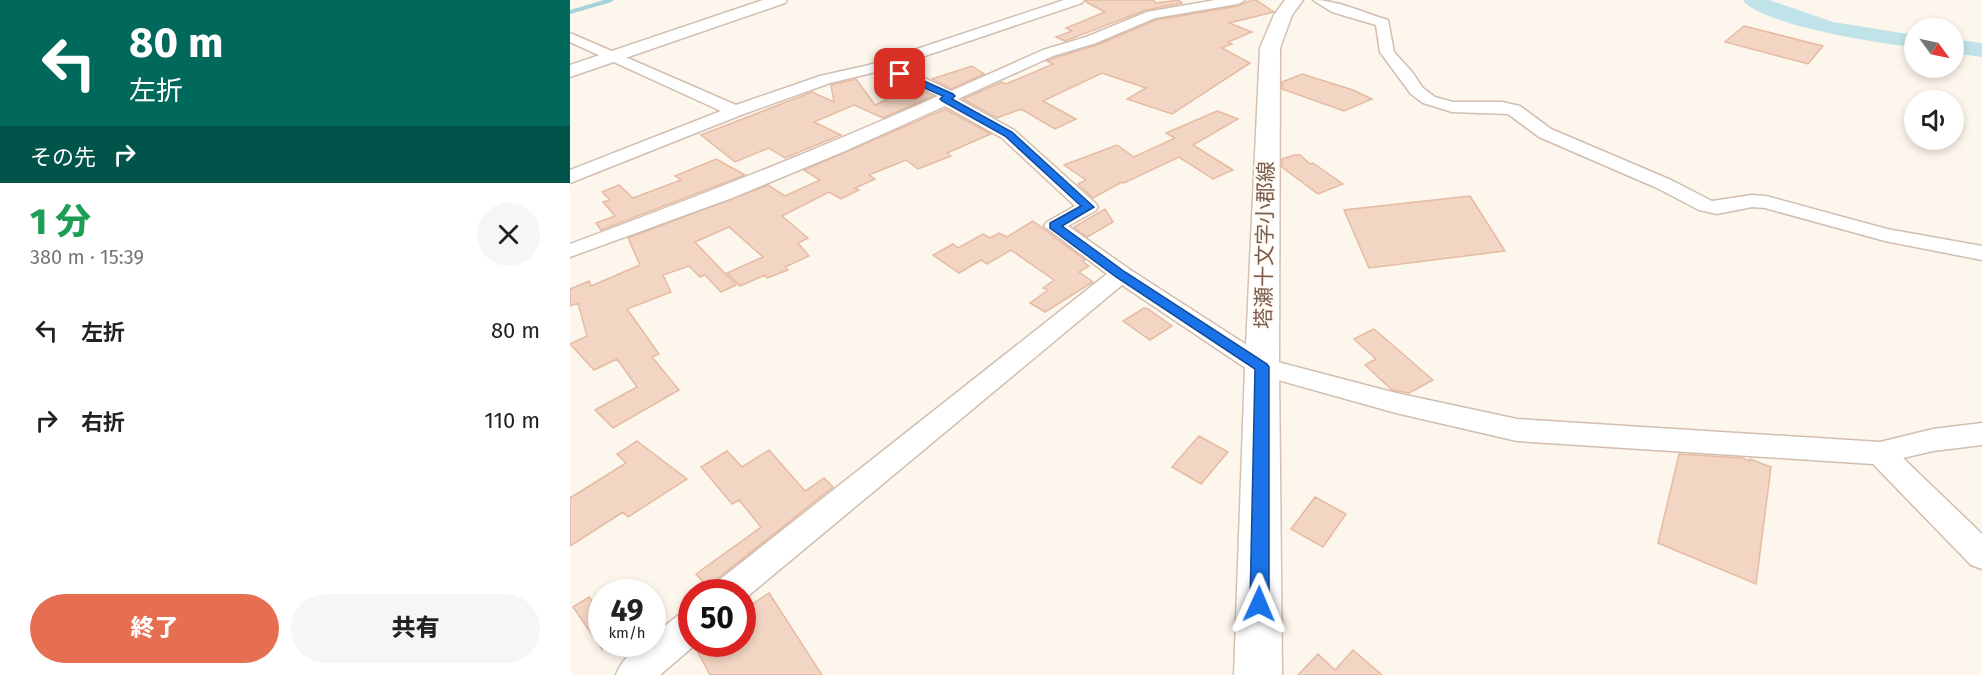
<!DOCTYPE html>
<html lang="ja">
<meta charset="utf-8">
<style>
body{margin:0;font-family:"Fira Sans","Noto Sans JP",sans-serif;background:#f6f6f6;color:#222;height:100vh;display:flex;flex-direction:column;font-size:22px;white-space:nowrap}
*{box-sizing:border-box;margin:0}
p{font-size:20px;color:#767676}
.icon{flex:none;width:33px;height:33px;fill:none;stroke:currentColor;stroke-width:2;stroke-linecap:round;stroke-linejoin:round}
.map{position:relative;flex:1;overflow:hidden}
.side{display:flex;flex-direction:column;background:#fff;width:570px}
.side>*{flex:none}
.hud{background:#00695c;color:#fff;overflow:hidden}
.needle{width:39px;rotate:123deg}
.fabs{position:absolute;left:1334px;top:18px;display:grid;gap:12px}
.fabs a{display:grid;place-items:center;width:60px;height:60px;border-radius:50%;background:#fff;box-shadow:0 3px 9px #0003;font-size:30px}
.speed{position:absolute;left:18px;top:579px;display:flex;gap:12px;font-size:30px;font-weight:700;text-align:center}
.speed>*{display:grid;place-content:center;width:78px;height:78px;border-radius:50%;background:#fff;box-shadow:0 3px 9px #0003;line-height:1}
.speed small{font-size:15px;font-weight:400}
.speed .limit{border:9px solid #d22;background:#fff;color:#111}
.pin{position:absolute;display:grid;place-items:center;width:51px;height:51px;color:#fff;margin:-26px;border-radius:12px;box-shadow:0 3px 9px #0006}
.me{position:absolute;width:66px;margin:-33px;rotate:1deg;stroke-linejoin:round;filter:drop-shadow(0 0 4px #0008)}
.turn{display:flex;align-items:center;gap:21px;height:126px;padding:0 30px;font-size:27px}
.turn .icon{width:78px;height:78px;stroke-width:2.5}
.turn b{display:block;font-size:42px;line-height:51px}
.then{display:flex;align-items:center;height:57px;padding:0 30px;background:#0003;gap:12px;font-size:22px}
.round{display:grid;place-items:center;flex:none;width:63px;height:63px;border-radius:32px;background:#f6f6f6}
.overview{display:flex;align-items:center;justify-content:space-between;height:102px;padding:0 30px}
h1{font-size:36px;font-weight:800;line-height:45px;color:#1e9e55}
.button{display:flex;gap:12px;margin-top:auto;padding:12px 30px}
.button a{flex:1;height:69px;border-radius:36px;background:#e76f51;color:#fff;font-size:24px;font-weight:800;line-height:69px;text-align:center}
.button a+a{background:#f6f6f6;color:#222}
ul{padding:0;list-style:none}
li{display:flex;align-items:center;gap:18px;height:90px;padding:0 30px}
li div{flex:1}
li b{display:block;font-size:22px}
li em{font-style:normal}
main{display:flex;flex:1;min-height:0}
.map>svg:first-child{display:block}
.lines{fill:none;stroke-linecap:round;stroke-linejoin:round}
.stream{stroke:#a5d3da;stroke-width:4}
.river{fill:#bfe3e8;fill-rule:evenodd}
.building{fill:#f3d5c3;stroke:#e6bba3;stroke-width:1.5}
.minor-casing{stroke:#d1beb0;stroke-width:3}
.tertiary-casing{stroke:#d1beb0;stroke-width:3}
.secondary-casing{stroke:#d6c0b0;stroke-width:3}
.minor{fill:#fff;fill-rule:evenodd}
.tertiary{fill:#fff;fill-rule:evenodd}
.secondary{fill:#fff;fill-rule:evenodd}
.route{fill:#1a73e8;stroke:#114b97;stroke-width:1.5}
.labels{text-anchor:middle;stroke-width:4.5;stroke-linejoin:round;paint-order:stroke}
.street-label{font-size:21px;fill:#7a5c4d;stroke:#fffaf3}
</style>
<main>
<section class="side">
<div class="hud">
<div class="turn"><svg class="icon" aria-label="left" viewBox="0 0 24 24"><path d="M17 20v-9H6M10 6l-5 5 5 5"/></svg><div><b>80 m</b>左折</div></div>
<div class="then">その先<svg class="icon" aria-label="right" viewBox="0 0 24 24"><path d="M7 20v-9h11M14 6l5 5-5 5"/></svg></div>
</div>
<div class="overview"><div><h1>1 分</h1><p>380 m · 15:39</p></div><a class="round"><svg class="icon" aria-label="close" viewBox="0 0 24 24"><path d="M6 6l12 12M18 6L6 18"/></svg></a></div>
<ul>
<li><svg class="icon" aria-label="left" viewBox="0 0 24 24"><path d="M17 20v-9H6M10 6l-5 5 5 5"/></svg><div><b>左折</b></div><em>80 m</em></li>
<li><svg class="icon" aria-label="right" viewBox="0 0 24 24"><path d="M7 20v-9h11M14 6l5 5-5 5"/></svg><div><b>右折</b></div><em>110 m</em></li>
</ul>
<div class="button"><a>終了</a><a>共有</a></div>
</section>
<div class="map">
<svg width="1412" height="675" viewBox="0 0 1412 675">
<rect width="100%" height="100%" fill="#fdf6ec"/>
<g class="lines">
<path class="stream" d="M0,12l41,-12"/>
<path class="river" d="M1173,0h26l64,22 81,13v12c-32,-3 -154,-22 -171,-47z
M1383,39l29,4v14l-29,-4z"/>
</g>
<path class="building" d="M516,0h67l3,3 23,-3 3,3 -36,7 -81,31 -9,-4 16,-6 -6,-3 39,-16 -19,-10z
M682,0h4l18,12 -45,11 23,9 -24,10 4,2 -10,4 28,15 -78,51 -45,-15 19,-11 -44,-15 -59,28 33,18 -21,10 -34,-20 -24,9 -34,-19 39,-17 4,2 47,-20 -6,-3 7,-3 43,-13 59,-25 82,-14z
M1174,26l79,20 -15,18 -83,-22z
M402,66l12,8 -33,15 -19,-10z
M732,74l51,16 19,9 -28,12 -62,-22v-7z
M286,79l19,26 39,-18 19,9 -50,22 -29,-13 -40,17 27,13 -56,23 -16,-10 -34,14 -34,-27 111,-43 22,10 -3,-17z
M375,109l46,25 -44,19 4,3 -33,13 -12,-9 -37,15 6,4 -20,9 4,2 -18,9 -12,-7 -47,24 26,22 -10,5 11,13 -24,11 3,3 -21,8 -2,-3 -25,11 -13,-13 36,-16 -34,-30 -34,15 41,43 -15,7 -16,-17 -5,2 -11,-11 -26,9 8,17 -44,17 32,45 -7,3 27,33 -66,38 -18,-18 42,-23 -20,-28 -23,11 -24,-26 17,-8 -9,-33 -8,3v-17l19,-8 2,5 49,-21 -12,-27 140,-53 17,11 35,-16 -16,-10z
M647,111l21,8 -45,26 40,25 -20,9 -34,-22 -55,26 -2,-1 -29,16 -15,-14 8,-4 -22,-15 53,-20 17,12 41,-19 -9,-5z
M724,155h6l10,9 3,-1 30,21 -25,10 -36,-27v-8z
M146,159l29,16 -144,55 -5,-7 19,-7 -12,-14 7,-2 -8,-8 17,-7 14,13 48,-18 -6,-4z
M900,196l35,55 -136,17 -25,-58z
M535,209l8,13 -26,15 -13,-10z
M463,221l52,39 -3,1 7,5 -10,6 14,10 -48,30 -15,-9 18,-13 -5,-2 11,-8 -43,-30 -24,14 -6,-4 -22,13 -26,-18 20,-11 5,4 25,-14 7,4 9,-5 8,4z
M574,308l4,1 24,17 -22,14 -27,-19z
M804,329l59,51 -24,13 -17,-3 -27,-25 11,-6 -22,-20z
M629,436l29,16 -27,32 -29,-17z
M67,441l50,38 -59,38 -5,-5 -53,34v-48l56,-35 -9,-9z
M199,450l36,41 19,-13 9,9 -116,92 -6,12 -15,-17 65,-47 -22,-27 -7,4 -31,-37 26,-16 15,16z
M1109,454l63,4 8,3v-2l21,8 -15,117 -98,-41z
M745,497l31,17 -23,33 -32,-18z
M199,593l53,82h-112l-15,-28 3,-3h44v-33z
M19,597l13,17v35l-29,-42z
M783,650l29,25h-84l20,-21 17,16z"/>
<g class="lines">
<defs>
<path id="minor" d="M494,0h20l-2,3 -184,62 53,26 92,-41 43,-13 61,-25 68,-12h30l-7,4 -83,14 -59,25 -43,13 -95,43 56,31 81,73 3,4 -3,4 -27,15 61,43 141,91 126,33 121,26 363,23 53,-13 49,-6v22l-49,6 -30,7 79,76v35l-11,-4 -98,-101 -356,-23 -121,-28 -143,-40 -131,-88 -380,316v-9h-29l5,-11 389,-307 -63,-48 3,-4 28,-16 -73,-68 -57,-32 -100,45 -113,47 -162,59v-13c125,-46 247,-94 368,-148l-54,-26 -54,13 -89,32 -171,68v-13l151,-59 -151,-69v-9l166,72 84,-29 49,-11z
M743,0c25,0 51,13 75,20l6,32 18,20 11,16 12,9 18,5h49l18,4 31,23 120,51 41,21 40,-6 14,1 121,33 95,17v14l-97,-19 -120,-33 -13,-1 -35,7 -18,-4 -42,-22 -118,-51 -31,-23 -56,-2 -29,-9 -12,-9 -31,-42 -4,-27 -44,-13z
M122,609v35h4l-36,31h-44c5,-14 20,-31 36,-31v-8l28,-22z"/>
<path id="tertiary" d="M193,0h24l-2,3 -215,74v-12z"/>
<path id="secondary" d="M715,0h18l-11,15 -12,33 -1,319 3,308h-48l11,-308 15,-319 14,-33z"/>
</defs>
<use href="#minor" class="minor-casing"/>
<use href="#tertiary" class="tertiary-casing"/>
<use href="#secondary" class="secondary-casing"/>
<use href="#minor" class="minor"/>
<use href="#tertiary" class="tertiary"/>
<use href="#secondary" class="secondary"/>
</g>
<path class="route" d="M327,72h7l49,22 2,2 -3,3 60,33 82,75 -32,19 63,46 142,92 2,3v237l-3,6 -7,3 -6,-3 -3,-6 5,-235 -139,-92 -66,-49v-5l31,-17 -76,-70 -63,-35 -2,-2 3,-3 -46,-20z"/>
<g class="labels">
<g class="street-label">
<text transform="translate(695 245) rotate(-89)" y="7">塔瀬十文字小郡線</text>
</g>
</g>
</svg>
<div class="fabs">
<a><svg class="needle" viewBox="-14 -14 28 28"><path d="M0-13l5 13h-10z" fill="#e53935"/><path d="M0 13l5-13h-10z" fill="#767676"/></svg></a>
<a><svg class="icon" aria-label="sound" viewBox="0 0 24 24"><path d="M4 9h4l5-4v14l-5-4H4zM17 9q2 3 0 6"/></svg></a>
</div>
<div class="speed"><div>49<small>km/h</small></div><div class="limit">50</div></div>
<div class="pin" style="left:330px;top:74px;background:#d93025"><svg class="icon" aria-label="arrive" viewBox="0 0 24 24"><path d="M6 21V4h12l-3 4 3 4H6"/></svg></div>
<svg class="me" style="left:689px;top:604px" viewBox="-20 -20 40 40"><path d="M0-17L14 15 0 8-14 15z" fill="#1a73e8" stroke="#fff" stroke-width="4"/></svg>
</div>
</main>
